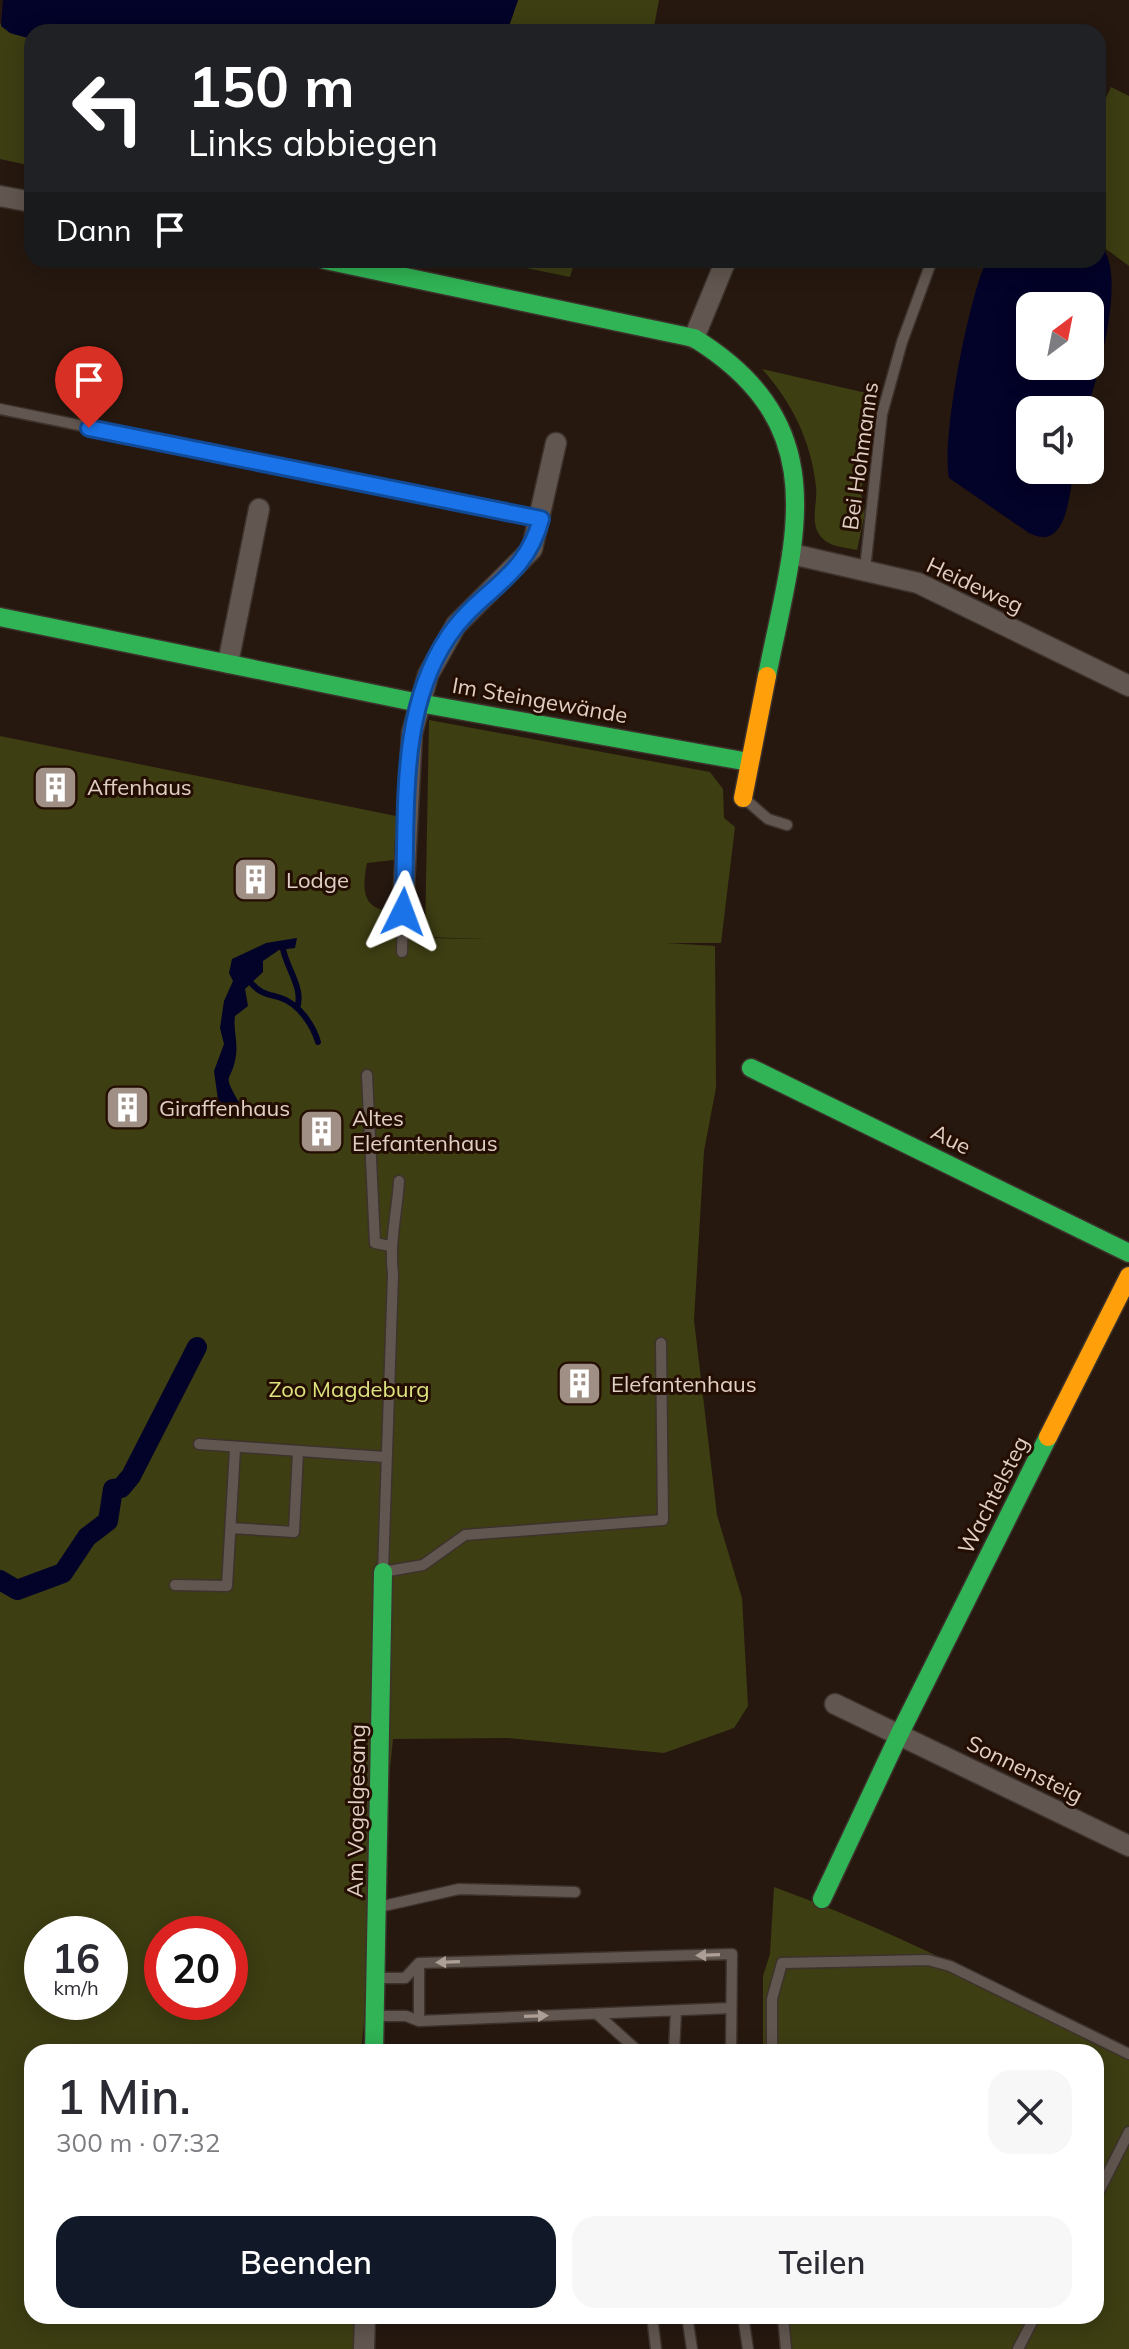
<!DOCTYPE html>
<html lang="de">
<meta charset="utf-8">
<style>
body{margin:0;font-family:Mulish,sans-serif;background:#f7f7f7;color:#2b2b33;height:100vh;display:flex;flex-direction:column;font-size:30px;white-space:nowrap}
*{box-sizing:border-box;margin:0}
p{font-size:26px;color:#7c7c81}
.icon{flex:none;width:44px;height:44px;fill:none;stroke:currentColor;stroke-width:2;stroke-linecap:round;stroke-linejoin:round}
.map{position:relative;flex:1;overflow:hidden}
.sheet{position:absolute;left:24px;top:2044px;width:1080px;height:280px;display:flex;flex-direction:column;background:#fff;border-radius:24px;box-shadow:0 4px 20px #0003}
.sheet>*{flex:none}
.hud{position:absolute;left:24px;top:24px;width:1082px;height:244px;border-radius:24px;box-shadow:0 4px 20px #0003;background:#202124;color:#fff;overflow:hidden}
.needle{width:52px;rotate:32deg}
.tools{position:absolute;left:1016px;top:292px;display:grid;gap:16px}
.tools a{display:grid;place-items:center;width:88px;height:88px;border-radius:16px;background:#fff;box-shadow:0 4px 20px #0003;font-size:40px}
.speed{position:absolute;left:24px;top:1916px;display:flex;gap:16px;font-size:40px;font-weight:700;text-align:center}
.speed>*{display:grid;place-content:center;width:104px;height:104px;border-radius:50%;background:#fff;box-shadow:0 4px 20px #0003;line-height:1}
.speed small{font-size:20px;font-weight:400}
.speed .limit{border:12px solid #d22;background:#fff;color:#111}
.pin{position:absolute;display:grid;place-items:center;width:68px;height:68px;color:#fff;margin:-82px -34px;border-radius:50% 50% 50% 0;rotate:-45deg;box-shadow:0 0 8px #0007}
.pin .icon{rotate:45deg}
.me{position:absolute;width:88px;margin:-44px;rotate:3deg;stroke-linejoin:round;filter:drop-shadow(0 0 6px #0008)}
.turn{display:flex;align-items:center;gap:28px;height:168px;padding:0 32px;font-size:36px}
.turn .icon{width:104px;height:104px;stroke-width:2.5}
.turn b{display:block;font-size:56px;line-height:68px}
.then{display:flex;align-items:center;height:76px;padding:0 32px;background:#0003;gap:16px;font-size:30px}
.round{display:grid;place-items:center;flex:none;width:84px;height:84px;border-radius:24px;background:#f7f7f7}
.headline{display:flex;align-items:center;justify-content:space-between;height:136px;padding:0 32px}
h1{font-size:48px;font-weight:600;line-height:60px}
.cta{display:flex;gap:16px;margin-top:auto;padding:16px 32px}
.cta a{flex:1;height:92px;border-radius:24px;background:#111827;color:#fff;font-size:32px;font-weight:600;line-height:92px;text-align:center}
.cta a+a{background:#f7f7f7;color:#2b2b33}
.map>svg:first-child{display:block}
.green{fill:#3e3e13;fill-rule:evenodd}
.water{fill:#030228;fill-rule:evenodd}
.lines{fill:none;stroke-linecap:round;stroke-linejoin:round}
.stream{stroke:#030228;stroke-width:6}
.canal{stroke:#030228;stroke-width:20}
.lane-casing{stroke:#3d322c;stroke-width:13}
.street-casing{stroke:#3d322c;stroke-width:23}
.fast-casing{stroke:#3d322c;stroke-width:21}
.slow-casing{stroke:#3d322c;stroke-width:21}
.lane{stroke:#625750;stroke-width:10}
.street{stroke:#625750;stroke-width:20}
.fast{stroke:#30b455;stroke-width:18}
.slow{stroke:#ff9f0a;stroke-width:18}
.oneway{fill:#ae9f96}
.route-casing{stroke:#114b97;stroke-width:20}
.route{stroke:#1a73e8;stroke-width:14}
.labels{text-anchor:middle;stroke-width:6;stroke-linejoin:round;paint-order:stroke}
.street-label{font-size:22px;fill:#e0cfc5;stroke:#240d01}
.poi-label{font-size:22px;fill:#e0cfc5;stroke:#240d01;text-anchor:start}
.park-label{font-size:22px;fill:#dde47f;stroke:#240d01}
</style>
<div class="map">
<svg width="1129" height="2349" viewBox="0 0 1129 2349">
<rect width="100%" height="100%" fill="#26180f"/>
<path class="green" d="M518,0h141l-6,32h-146z
M0,23l10,10 22,6v127l-32,-7z
M1111,87l18,9v170l-31,-23v-128z
M488,260h87l-5,17z
M762,369l113,26 -14,98 4,20 -8,37c-14,-3 -30,-3 -38,-16 -9,-13 -1,-33 -3,-48 -5,-45 -24,-84 -54,-117z
M429,720l281,52 13,17 1,29 11,9 -14,116h-55l49,3 1,142 -12,63 -10,169 23,195 25,83 6,108 -14,22 -70,25 -156,-15 -115,1 -32,313h-329v264h322l-1,33h-353v-1613l396,80 -2,44 -27,3c-11,53 14,48 58,51v24l60,1 -60,-2zM42,1934h68v68h-68zM162,1934h68v68h-68z
M774,1887c122,44 238,106 355,163v299h-348l-5,-33h320v-264h-333v-76l7,-22z"/>
<path class="water" d="M3,0h515l-11,32h-475v7l-22,-6 -9,-7z
M1098,243c31,24 1,129 -11,167h-57v60h44c-5,24 -7,83 -45,63l-80,-55c-8,-39 20,-182 38,-218h111zM1090,306v60h-60v-60z
M297,938l-2,10 -16,2 -16,11v11l-18,17 3,17 -13,10c-2,13 3,26 1,39 -4,30 -16,15 4,49l-13,4 -9,-8 -4,-29 10,-27 -4,-16 4,-27 9,-20 -4,-8 3,-14 34,-16z"/>
<g class="lines">
<path class="stream" d="M283,949c4,20 21,40 14,59
M252,984c9,10 16,10 29,14 18,6 32,27 37,44"/>
<path class="canal" d="M0,1580l17,10 46,-17 24,-36 21,-16 5,-32 8,-1 10,-12 66,-129"/>
<defs>
<path id="lane" d="M0,409l539,110
M865,569l17,-155 20,-72 30,-82
M745,799l23,20 19,6
M402,952l2,-66
M367,1075l8,168 15,3
M399,1181c-2,32 -10,62 -6,93l-10,298 40,-7 42,-30 198,-15 -2,-177
M199,1444l186,13
M231,1528l63,4 4,-80
M175,1585l52,1 8,-137
M379,1907l80,-18 116,3
M378,1978h27l14,-15 313,-9 -1,98
M597,2014l42,38
M378,2016h28l13,5 312,-13
M419,2021v-58
M674,2052l2,-41
M772,2052v-53l10,-36 146,-3 22,6 179,88
M1096,2197l33,-65
M652,2316l4,33
M687,2316l5,33
M743,2316l5,33
M783,2316l3,33
M1018,2349l17,-33"/>
<path id="street" d="M0,196l32,6
M694,338l32,-78
M792,554l126,29 211,103
M228,663l31,-154
M404,886l8,-153 16,-58 28,-50 76,-76 24,-106
M835,1704l294,142
M364,2349l1,-33"/>
<path id="fast" d="M325,260l369,78c144,89 100,201 73,338
M0,617l419,86 330,59
M751,1068l378,185
M822,1899l77,-164 149,-298
M374,2052l9,-480"/>
<path id="slow" d="M743,798l24,-122
M1048,1437l81,-161"/>
</defs>
<use href="#lane" class="lane-casing"/>
<use href="#street" class="street-casing"/>
<use href="#fast" class="fast-casing"/>
<use href="#slow" class="slow-casing"/>
<use href="#lane" class="lane"/>
<use href="#street" class="street"/>
<use href="#fast" class="fast"/>
<use href="#slow" class="slow"/>
</g>
<defs><path id="oneway-solid" d="M-6-.8H1V-3.2L6.5 0L1 3.2V.8H-6Z" transform="scale(2)"/></defs>
<g class="oneway">
<use href="#oneway-solid" transform="translate(708 1955) rotate(178)"/>
<use href="#oneway-solid" transform="translate(448 1962) rotate(178)"/>
<use href="#oneway-solid" transform="translate(536 2016) rotate(-2)"/>
</g>
<g class="lines">
<defs>
<path id="route" d="M89,428l452,91c-16,61 -61,70 -93,118 -53,79 -39,185 -45,275"/>
</defs>
<use href="#route" class="route-casing"/>
<use href="#route" class="route"/>
</g>
<defs>
<symbol id="building-square" viewBox="-11 -11 22 22"><rect x="-9" y="-9" width="18" height="18" rx="4" fill="#9f8f85" stroke="#240d01"/><path d="M-4-6H4V6H1V3H-1V6H-4ZM-2.5-4.3h1.7v1.8h-1.7ZM.8-4.3h1.7v1.8H.8ZM-2.5-1h1.7V.8h-1.7ZM.8-1h1.7V.8H.8Z" fill="#fff"/></symbol>
</defs>
<g fill-rule="evenodd">
<use href="#building-square" x="30" y="762" width="51" height="51"/>
<use href="#building-square" x="230" y="854" width="51" height="51"/>
<use href="#building-square" x="102" y="1082" width="51" height="51"/>
<use href="#building-square" x="296" y="1106" width="51" height="51"/>
<use href="#building-square" x="554" y="1358" width="51" height="51"/>
</g>
<g class="labels">
<g class="street-label">
<text transform="translate(860 456) rotate(-82)" y="8">Bei Hohmanns</text>
<text transform="translate(975 585) rotate(25)" y="8">Heideweg</text>
<text transform="translate(540 700) rotate(10)" y="8">Im Steingewände</text>
<text transform="translate(951 1139) rotate(26)" y="8">Aue</text>
<text transform="translate(993 1495) rotate(-63)" y="8">Wachtelsteg</text>
<text transform="translate(1025 1769) rotate(26)" y="8">Sonnensteig</text>
<text transform="translate(356 1811) rotate(-89)" y="8">Am Vogelgesang</text>
</g>
<g class="poi-label">
<text x="87" y="795">Affenhaus</text>
<text x="286" y="888">Lodge</text>
<text x="159" y="1116">Giraffenhaus</text>
<text x="352" y="1126">Altes<tspan x="352" dy="25">Elefantenhaus</tspan></text>
<text x="611" y="1392">Elefantenhaus</text>
</g>
<g class="park-label">
<text x="349" y="1397">Zoo Magdeburg</text>
</g>
</g>
</svg>
<div class="tools">
<a><svg class="needle" viewBox="-14 -14 28 28"><path d="M0-13l5 13h-10z" fill="#e53935"/><path d="M0 13l5-13h-10z" fill="#7c7c81"/></svg></a>
<a><svg class="icon" aria-label="sound" viewBox="0 0 24 24"><path d="M4 9h4l5-4v14l-5-4H4zM17 9q2 3 0 6"/></svg></a>
</div>
<div class="speed"><div>16<small>km/h</small></div><div class="limit">20</div></div>
<div class="pin" style="left:89px;top:428px;background:#d93025"><svg class="icon" aria-label="arrive" viewBox="0 0 24 24"><path d="M6 21V4h12l-3 4 3 4H6"/></svg></div>
<svg class="me" style="left:403px;top:912px" viewBox="-20 -20 40 40"><path d="M0-17L14 15 0 8-14 15z" fill="#1a73e8" stroke="#fff" stroke-width="4"/></svg>
<div class="hud">
<div class="turn"><svg class="icon" aria-label="left" viewBox="0 0 24 24"><path d="M17 20v-9H6M10 6l-5 5 5 5"/></svg><div><b>150 m</b>Links abbiegen</div></div>
<div class="then">Dann<svg class="icon" aria-label="arrive" viewBox="0 0 24 24"><path d="M6 21V4h12l-3 4 3 4H6"/></svg></div>
</div>
<section class="sheet">
<div class="headline"><div><h1>1 Min.</h1><p>300 m · 07:32</p></div><a class="round"><svg class="icon" aria-label="close" viewBox="0 0 24 24"><path d="M6 6l12 12M18 6L6 18"/></svg></a></div>
<div class="cta"><a>Beenden</a><a>Teilen</a></div>
</section>
</div>
